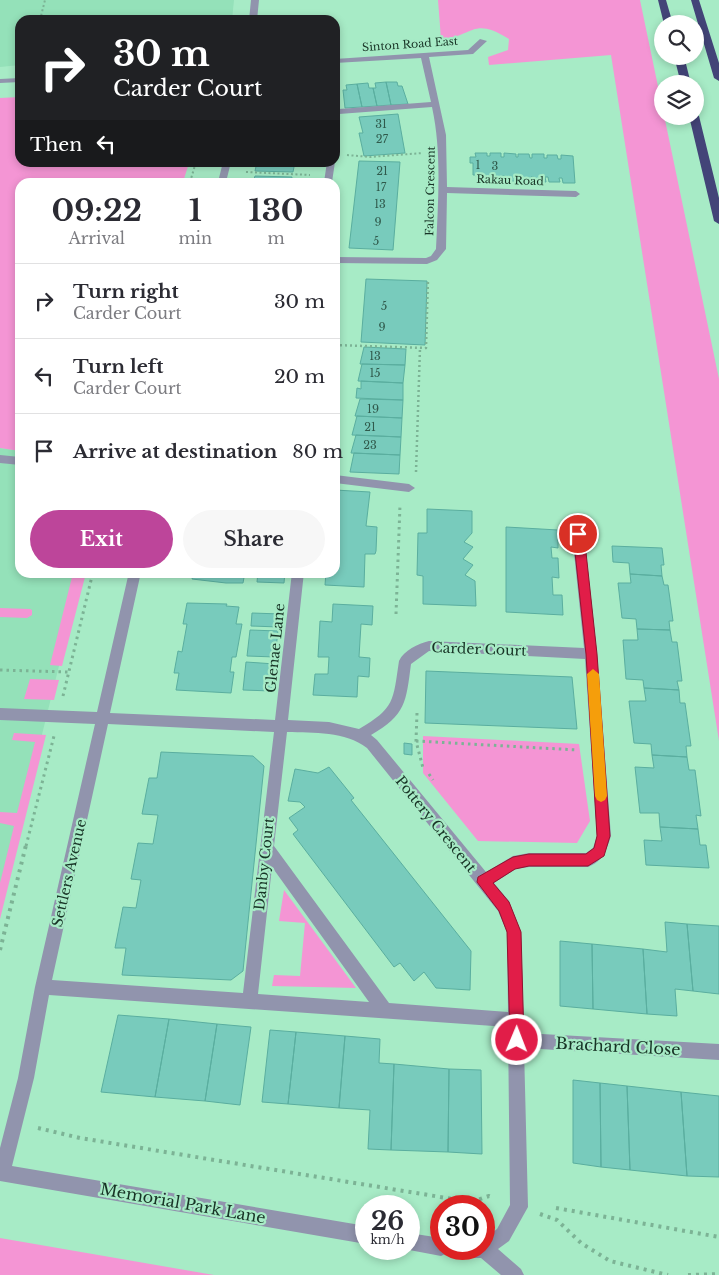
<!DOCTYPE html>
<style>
body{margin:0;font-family:"Libre Baskerville",serif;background:#f7f7f7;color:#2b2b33;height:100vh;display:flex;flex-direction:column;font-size:19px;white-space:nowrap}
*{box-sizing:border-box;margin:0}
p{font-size:16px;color:#7c7c81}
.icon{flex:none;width:28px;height:28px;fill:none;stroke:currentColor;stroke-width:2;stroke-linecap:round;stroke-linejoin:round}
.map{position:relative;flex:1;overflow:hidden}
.sheet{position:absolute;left:15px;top:178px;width:325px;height:400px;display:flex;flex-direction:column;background:#fff;border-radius:15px;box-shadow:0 2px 8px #0003}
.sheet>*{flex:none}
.hud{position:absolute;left:15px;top:15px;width:325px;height:152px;border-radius:15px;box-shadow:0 2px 8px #0003;background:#202124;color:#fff;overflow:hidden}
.fabs{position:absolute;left:654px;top:15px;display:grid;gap:10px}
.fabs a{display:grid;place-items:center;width:50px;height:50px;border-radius:50%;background:#fff;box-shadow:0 2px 8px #0003;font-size:25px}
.speed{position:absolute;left:355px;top:1195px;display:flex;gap:10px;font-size:25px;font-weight:700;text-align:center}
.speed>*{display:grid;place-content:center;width:65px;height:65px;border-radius:50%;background:#fff;box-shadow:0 2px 8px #0003;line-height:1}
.speed small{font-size:12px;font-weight:400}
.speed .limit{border:8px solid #d22;background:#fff;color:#111}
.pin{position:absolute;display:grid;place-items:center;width:42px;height:42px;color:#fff;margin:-21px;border:2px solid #fff;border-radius:50%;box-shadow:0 1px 5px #0007}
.me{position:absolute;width:55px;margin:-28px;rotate:1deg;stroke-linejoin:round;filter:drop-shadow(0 0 4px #0008)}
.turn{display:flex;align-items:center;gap:18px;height:105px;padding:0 15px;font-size:22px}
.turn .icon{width:65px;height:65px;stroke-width:2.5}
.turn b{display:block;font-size:35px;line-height:42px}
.then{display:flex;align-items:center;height:48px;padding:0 15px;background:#0003;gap:10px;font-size:19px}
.eta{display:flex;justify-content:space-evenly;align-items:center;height:85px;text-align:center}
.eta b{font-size:30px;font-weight:700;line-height:35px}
.cta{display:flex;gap:10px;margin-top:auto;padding:10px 15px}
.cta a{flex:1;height:58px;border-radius:30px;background:#bd459a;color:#fff;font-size:20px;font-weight:700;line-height:58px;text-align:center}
.cta a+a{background:#f7f7f7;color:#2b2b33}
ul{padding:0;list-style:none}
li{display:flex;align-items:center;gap:15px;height:75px;padding:0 15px;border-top:1px solid #e1e1e2}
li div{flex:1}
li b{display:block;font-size:19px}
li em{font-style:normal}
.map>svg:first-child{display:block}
.built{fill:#94e1b9}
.green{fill:#f495d4}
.building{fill:#78cbbc;stroke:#5aae9f}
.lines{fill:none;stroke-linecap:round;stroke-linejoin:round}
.path-far3{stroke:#7cb395;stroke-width:2;stroke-dasharray:2 2.5;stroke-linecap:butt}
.path-far2{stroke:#7cb395;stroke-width:2.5;stroke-dasharray:2 3;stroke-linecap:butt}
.path-far1{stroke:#7cb395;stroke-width:3;stroke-dasharray:2.5 4;stroke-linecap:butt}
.path{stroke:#7cb395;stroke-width:4;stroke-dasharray:3 5;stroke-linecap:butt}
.minor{fill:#9194ad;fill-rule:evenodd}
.highway{fill:#434478;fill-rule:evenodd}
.route{fill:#e11d48;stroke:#92132f}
.slow{fill:#f59e0b}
.labels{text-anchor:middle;stroke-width:4.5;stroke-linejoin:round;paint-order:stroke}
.far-street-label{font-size:11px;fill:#183426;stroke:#a7ebc6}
.number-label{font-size:11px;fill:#305a4c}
.street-label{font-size:14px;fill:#183426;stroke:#a7ebc6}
.near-street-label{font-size:16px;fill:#183426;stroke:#a7ebc6}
</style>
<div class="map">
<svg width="719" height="1275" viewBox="0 0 719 1275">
<rect width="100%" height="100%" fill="#a7ebc6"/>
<path class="built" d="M0,0h234l-2,20h-212v45l-20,2z
M0,448l20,3v121l62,1 -82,331z"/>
<path class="green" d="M438,0h202l79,379v362l-108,-686 -122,10 -1,-8 20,-7 1,-11c-37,-23 -35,-2 -68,0z
M20,97v65l169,1 -6,19h-163v269l-20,-3v-350z
M73,573h13l-24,93 -12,-1z
M0,608l30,1 2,1v5l-5,3 -27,-1z
M30,679l29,1 -5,20 -30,-1z
M14,733l32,2 -46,184v-36l14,-57 -14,-3v-11l17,1 18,-71 -23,-2z
M423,736l156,8 11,77 -13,22 -99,-2 -55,-68z
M284,890l72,98 -84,-2 2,-11 26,1 5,-53 -26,-2z
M0,1238l214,37h-214z"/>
<path class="building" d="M386,82l5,23 -14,1 -4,-18h3l-1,-5z
M386,82h11l1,4h4l6,18 -17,1z
M368,83l1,5h4l4,18 -15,1 -5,-23z
M357,84l5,23 -17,1 -2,-18h4l-1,-5z
M398,114l7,39 -41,3 -5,-23h4l-4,-16z
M475,153h12v3h3v-3h11v4h3v-4l12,1v3h2v-3h11l1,4h2v-4h12v4h3v-3h10l1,4h3v-4l12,1 2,27h-12l-1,-5h-3l1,4h-11l-1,-5h-3l1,5 -12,-1v-4h-3v4h-11v-5h-4l1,5h-12v-5h-3v4h-11v-4h-3v4h-11l-1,-5h-3v-12h-3v-6h6z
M359,161l41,1 -7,88 -44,-2z
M257,162h38l-2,10 -38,-1z
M255,176l37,1 -1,5h-38z
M366,279l61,2 -2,64 -64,-3z
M364,347l42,2 -1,16 -45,-1z
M362,364l43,1 -2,18 -45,-2z
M361,381l42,2v17l-47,-2 1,-10 4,1z
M360,399l43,1 -1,18 -47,-2z
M357,416l45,2 -1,19 -49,-2z
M356,435l45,2 -1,18 -49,-2z
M354,453l46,2 -1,19 -49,-2z
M335,490l35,2 -4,34 11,1 -1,24 -1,3h-10l-1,33 -39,-2 1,-13h9v-21l4,-29h-4z
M427,509l45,2v22l-8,9 9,5 -10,12 10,6 -8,10 10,6 1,25 -53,-2v-28l-6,-1 1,-42h9z
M506,527l52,3v18l-7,-1 1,11h6l1,20 -7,-1 1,18h9l1,20 -57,-3z
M612,546l50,2 2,17h-3l1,11 -32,-2 -1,-11 -16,-1z
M194,572h51l-2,11h-17l-34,-4z
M258,572h27l-1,11 -27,-1z
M630,574l32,2 2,9h4l5,36h-4l1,9 -33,-1 -1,-10 -14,-1 -4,-35h13z
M187,603l40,1 -1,2 13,1 -3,17h6l-6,33h-4l-2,15h4l-3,21 -55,-3 3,-17h-5l4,-22 4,1 5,-28h-4z
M333,604l40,2 -1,19 -11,-1 -2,33 11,1 -1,19 -11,-1 -1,21 -44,-2 2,-21h13l1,-17h-11l2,-36 12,1z
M252,613l29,1 -2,13 -28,-1z
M637,629l33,1 2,12h5l5,39h-5l2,9 -35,-2 -1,-8 -17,-1 -3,-39h15z
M250,630l28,1 -3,26 -28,-1z
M246,662l29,2 -4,27 -28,-1z
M426,671l146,6 5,52 -152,-6z
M644,688l35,2 1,13h5l6,43h-5l1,11 -35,-2 -1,-11 -17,-1 -5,-42h17z
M404,743l8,1v11l-8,-1z
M161,752l92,4 11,10 -21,205 -12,9 -109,-5 4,-27h-11l8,-41 13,1 5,-28 -10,-1 7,-36 15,1 5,-29 -16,-1 7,-36h8z
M652,755l35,2 2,13h6l6,46 -5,-1 2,14 -38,-2 -1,-14h-19l-5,-46 19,1z
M329,767l25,31 -3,2 120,151 -1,39 -34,-2 -12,-16 -10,9 -14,-18 -6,4 -101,-133 5,-4 -9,-12 16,-11 -5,-5 -12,-1 7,-32 23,4z
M660,827l38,2 2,16h6l3,23 -63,-3 -2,-25 18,1z
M665,922l22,2 6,67 -18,-2 2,27 -30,-2 -4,-65 24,3z
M687,924l32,2v68l-26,-3z
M560,941l32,3 1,65 -33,-3z
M592,944l51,5 4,65 -54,-5z
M118,1015l51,4 -14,78 -54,-5z
M169,1019l48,5 -12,77 -50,-4z
M217,1024l34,3 -11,78 -35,-4z
M270,1030l26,2 -8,72 -26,-2z
M296,1032l49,4 -6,72 -51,-4z
M345,1036l35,3 -1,24 15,1 -3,86 -23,-1 2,-39 -31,-2z
M394,1064l55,5 -1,83 -57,-2z
M449,1069l32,1 1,84 -34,-2z
M573,1080l27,3 1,84 -28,-4z
M600,1083l27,3 3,84 -29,-3z
M627,1086l54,6 6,84 -57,-6z
M681,1092l38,4v81l-32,-1z"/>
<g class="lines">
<path class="path-far3" d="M40,20l5,-20
M347,155l23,2 53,-4
M246,172l64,3
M190,182l6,-20"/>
<path class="path-far2" d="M335,345l91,3 2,-69
M416,472l4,-124"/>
<path class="path-far1" d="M396,614l4,-109
M0,670l69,2
M63,696l30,-124
M417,713l-1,28 7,27
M416,741l161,9
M429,774l4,6
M26,846l28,-110"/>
<path class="path" d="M0,950l26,-105
M38,1128l42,10 391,64 18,-6 5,2
M556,1208l163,29
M540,1214l17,6 24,23 29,18 58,14
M688,1275l31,-1"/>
<path class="minor" d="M251,0h8l-2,20h-8z
M480,39l7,2 -14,13 -44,3 17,78 1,52 129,4 4,3 -4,3 -129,-4 -1,56 -9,11 -10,4 -92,-1v-6l91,1 5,-2 5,-7c2,-48 6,-96 -4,-142l-93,7v13l-4,3v-29l4,2v6l92,-7 -10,-44 -86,5v-4l133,-9z
M20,78v4l-20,1v-4z
M223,162h8l-5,20h-8z
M327,162h8l-3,20h-8z
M0,455l20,2v8l-20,-2z
M335,475l74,9 6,4 -6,4 -74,-9z
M578,529l6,5 13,120 14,182c-5,15 -8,25 -23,31h-59l-13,2 -22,14 15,18 12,31 3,101 195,11v16l-195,-12 4,159 -19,34 -11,8 23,20 3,6h-23l-20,-17h-27l-7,-5 -6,3 -37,-7h5v-16l32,5v11h43v-10l13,-10 13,-24 -2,-178 -459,-32 -15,83 -22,88 354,60v18l-366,-63v-33l18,-70 17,-91 60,-263 -95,-4v-12l97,4 32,-140h12l-31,141 165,7 17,-148h12l-16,148 41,2 30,7c36,-21 34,-28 40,-68 5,-11 19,-17 30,-20l155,7 -12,-114zM429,651l156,8 12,177 -4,12 -7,5h-57l-16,3 -27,16 -109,-132 -6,-5c35,-20 35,-33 40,-71zM108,724l166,8 -31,261 -191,-13zM287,732c27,1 58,-1 80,16l131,163 9,21 1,80 -119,-9 -115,-157zM272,867l97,135 -111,-8z"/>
<path class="highway" d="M658,0h8l7,24h-9z
M691,0h8l20,63v18l-5,-3z
M674,56h10l7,28h-10z
M695,113l4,3 20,82v26l-5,-3 -25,-105h6z"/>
</g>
<path class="route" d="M578,530l6,4 13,120 13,182 -6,20 -16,10h-59l-14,3 -22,14 16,19 12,30 3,108 -2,5 -5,2 -5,-2 -2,-5 -3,-108 -8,-21 -22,-29 1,-5 35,-20 16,-3h57l8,-6 3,-12 -11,-182 -13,-120z"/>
<path class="slow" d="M593,669l6,5 8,122 -2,4 -4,2 -4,-2 -2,-4 -8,-122z"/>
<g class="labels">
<g class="far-street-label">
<text transform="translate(410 44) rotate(-4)" y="4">Sinton Road East</text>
<text transform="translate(510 180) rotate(2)" y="4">Rakau Road</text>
<text transform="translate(430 191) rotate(-89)" y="4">Falcon Crescent</text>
</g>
<g class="number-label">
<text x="381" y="128">31</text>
<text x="382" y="143">27</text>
<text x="478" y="169">1</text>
<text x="495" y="170">3</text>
<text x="382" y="175">21</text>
<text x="381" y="191">17</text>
<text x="380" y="208">13</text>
<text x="378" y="226">9</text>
<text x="376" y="245">5</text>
<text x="384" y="310">5</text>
<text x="382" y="331">9</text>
<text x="375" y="360">13</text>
<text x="375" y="377">15</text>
<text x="373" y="413">19</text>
<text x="370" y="431">21</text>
<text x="370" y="449">23</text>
</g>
<g class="street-label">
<text transform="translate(275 648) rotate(-84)" y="5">Glenae Lane</text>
<text transform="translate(479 649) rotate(2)" y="5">Carder Court</text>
<text transform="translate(436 824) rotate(51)" y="5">Pottery Crescent</text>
<text transform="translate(264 864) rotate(-84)" y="5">Danby Court</text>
<text transform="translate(69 873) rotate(-77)" y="5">Settlers Avenue</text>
</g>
<g class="near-street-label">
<text transform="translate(618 1046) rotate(3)" y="6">Brachard Close</text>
<text transform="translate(183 1203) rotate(10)" y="6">Memorial Park Lane</text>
</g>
</g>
</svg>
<div class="fabs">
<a><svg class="icon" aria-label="search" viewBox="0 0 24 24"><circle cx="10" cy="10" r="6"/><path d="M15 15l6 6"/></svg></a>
<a><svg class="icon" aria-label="layers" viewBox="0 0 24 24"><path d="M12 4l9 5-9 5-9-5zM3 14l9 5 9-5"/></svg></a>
</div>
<div class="speed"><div>26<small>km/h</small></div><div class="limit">30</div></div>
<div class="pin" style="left:578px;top:534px;background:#d93025"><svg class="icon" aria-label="arrive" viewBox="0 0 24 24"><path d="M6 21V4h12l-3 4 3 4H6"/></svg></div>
<svg class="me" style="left:517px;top:1040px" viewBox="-20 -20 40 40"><circle r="17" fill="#e11d48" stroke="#fff" stroke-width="3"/><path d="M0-11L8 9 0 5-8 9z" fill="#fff"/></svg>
<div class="hud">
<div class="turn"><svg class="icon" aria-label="right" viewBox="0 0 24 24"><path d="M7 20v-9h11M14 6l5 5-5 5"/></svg><div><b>30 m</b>Carder Court</div></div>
<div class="then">Then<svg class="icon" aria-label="left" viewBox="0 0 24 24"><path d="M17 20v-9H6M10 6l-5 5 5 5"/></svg></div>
</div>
<section class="sheet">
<div class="eta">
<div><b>09:22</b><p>Arrival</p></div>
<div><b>1</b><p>min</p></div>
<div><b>130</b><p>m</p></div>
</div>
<ul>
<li><svg class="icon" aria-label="right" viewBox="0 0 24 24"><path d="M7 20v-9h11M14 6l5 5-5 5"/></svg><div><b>Turn right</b><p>Carder Court</p></div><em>30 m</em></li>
<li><svg class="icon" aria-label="left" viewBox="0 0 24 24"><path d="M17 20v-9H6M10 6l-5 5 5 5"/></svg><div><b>Turn left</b><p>Carder Court</p></div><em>20 m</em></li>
<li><svg class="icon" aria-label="arrive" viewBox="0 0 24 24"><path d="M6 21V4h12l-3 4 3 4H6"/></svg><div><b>Arrive at destination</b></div><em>80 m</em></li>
</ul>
<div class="cta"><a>Exit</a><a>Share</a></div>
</section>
</div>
